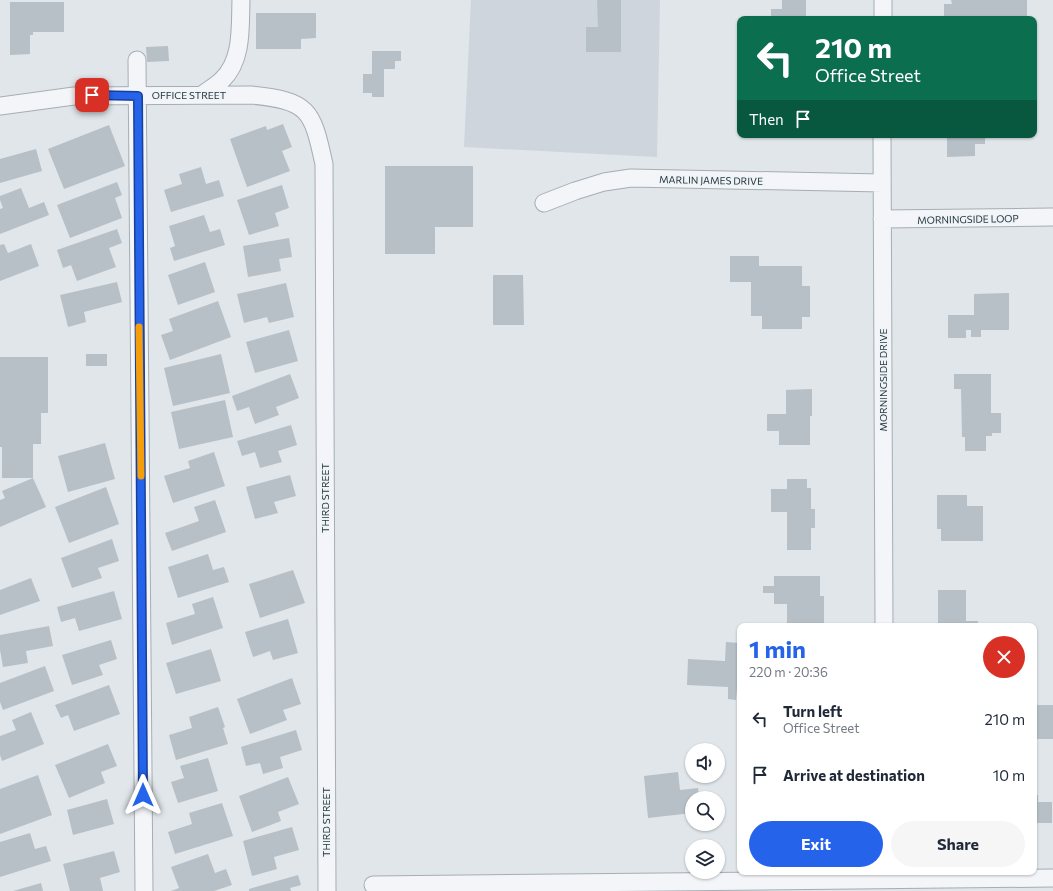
<!DOCTYPE html>
<meta charset="utf-8">
<style>
body{margin:0;font-family:Commissioner,sans-serif;background:#f6f6f7;color:#1f2937;height:100vh;display:flex;flex-direction:column;font-size:15px;white-space:nowrap}
*{box-sizing:border-box;margin:0}
p{font-size:13px;color:#747a83}
.icon{flex:none;width:22px;height:22px;fill:none;stroke:currentColor;stroke-width:2;stroke-linecap:round;stroke-linejoin:round}
.map{position:relative;flex:1;overflow:hidden}
.details{position:absolute;left:737px;top:623px;width:300px;height:252px;display:flex;flex-direction:column;background:#fff;border-radius:8px;box-shadow:0 1px 3px #0004}
.details>*{flex:none}
.guide{position:absolute;left:737px;top:16px;width:300px;height:122px;border-radius:8px;box-shadow:0 1px 3px #0004;background:#0b6e4f;color:#fff;overflow:hidden}
.tools{position:absolute;left:685px;top:743px;display:grid;gap:8px}
.tools a{display:grid;place-items:center;width:40px;height:40px;border-radius:50%;background:#fff;box-shadow:0 1px 3px #0004;font-size:20px}
.pin{position:absolute;display:grid;place-items:center;width:34px;height:34px;color:#fff;margin:-17px;border-radius:8px;box-shadow:0 2px 6px #0006}
.me{position:absolute;width:44px;margin:-22px;rotate:0deg;stroke-linejoin:round;filter:drop-shadow(0 0 3px #0008)}
.turn{display:flex;align-items:center;gap:14px;height:84px;padding:0 12px;font-size:18px}
.turn .icon{width:52px;height:52px;stroke-width:2.5}
.turn b{display:block;font-size:28px;line-height:34px}
.then{display:flex;align-items:center;height:38px;padding:0 12px;background:#0003;gap:8px;font-size:15px}
.round{display:grid;place-items:center;flex:none;width:42px;height:42px;border-radius:21px;background:#f6f6f7}
.overview{display:flex;align-items:center;justify-content:space-between;height:68px;padding:0 12px}
h1{font-size:24px;font-weight:700;line-height:30px;color:#2563eb}
.cta{display:flex;gap:8px;margin-top:auto;padding:8px 12px}
.cta a{flex:1;height:46px;border-radius:24px;background:#2563eb;color:#fff;font-size:16px;font-weight:700;line-height:46px;text-align:center}
.cta a+a{background:#f6f6f7;color:#1f2937}
ul{padding:0;list-style:none}
li{display:flex;align-items:center;gap:12px;height:56px;padding:0 12px}
li div{flex:1}
li b{display:block;font-size:15px}
li em{font-style:normal}
.map>svg:first-child{display:block}
.built{fill:#ced5dc}
.building{fill:#b7c0c7}
.lines{fill:none;stroke-linecap:round;stroke-linejoin:round}
.street-casing{stroke:#a5aeb4;stroke-width:19}
.street{stroke:#f3f5f8;stroke-width:17}
.route-casing{stroke:#184099;stroke-width:10}
.route{stroke:#2563eb;stroke-width:7}
.slow{stroke:#f59e0b;stroke-width:7}
.labels{text-anchor:middle;stroke-width:3;stroke-linejoin:round;paint-order:stroke}
.street-label{font-size:10px;fill:#273642;stroke:#eff4f7}
</style>
<div class="map">
<svg width="1053" height="891" viewBox="0 0 1053 891">
<rect width="100%" height="100%" fill="#e0e6ea"/>
<path class="built" d="M471,0h189l-3,157 -193,-10z"/>
<path class="building" d="M597,0h24v52h-35v-25h12z
M782,0h24v16h4v3h-39v-10h11z
M951,0h76v19h-83v-15h8z
M10,2h54v30h-31v3h-3v19l-20,1z
M256,13h60v25l-15,1v10h-45z
M168,46l1,15 -22,1 -1,-15z
M372,51h29v10h-6v8h-11v28h-12v-4h-9v-19h9z
M283,124l9,23 -10,4 8,20 -43,16 -17,-48 36,-13 1,4z
M109,125l16,41 -61,23 -16,-40z
M791,135h30v2h-30z
M947,135h38v9h-10v12l-28,1z
M36,149l6,22 -42,12v-24z
M385,166h88v61h-38v27h-50z
M201,167l5,17 13,-4 5,16 -53,16 -7,-22 18,-6 -3,-10z
M117,182l5,13 -7,3 7,20 -52,20 -13,-33z
M282,185l7,23 -14,5 4,13 -30,9 -12,-35z
M21,188l8,20 15,-6 5,13 -49,19v-25l3,-1 -3,-8v-4z
M204,215l6,17 10,-3 5,16 -51,16 -4,-13 5,-2 -6,-20z
M117,229l5,14 -13,5 7,19 -39,14 -6,-16 -8,3 -6,-18z
M289,238l3,19 -13,2 2,12 -33,6 -5,-31z
M4,244l4,9 23,-9 8,22 -39,15v-36z
M730,256h29v10h43v20h8v31h-8v12h-40v-13h-11v-34h-21z
M205,262l10,30 -37,13 -10,-30z
M493,275h30l1,50h-31z
M117,282l5,20 -38,10 2,10 -18,5 -8,-32z
M286,283l8,34 -25,6 -2,-6 -23,6 -7,-29z
M1009,293v37h-28v7h-10v-7h-5v8h-18v-23h26v-21z
M218,301l13,36 -61,23 -9,-25 12,-4 -4,-12z
M289,330l9,31 -43,12 -9,-31z
M86,354h21v12h-21z
M221,354l9,39 -57,13 -9,-38z
M0,357h48v56h-7v31h-8v34h-31v-31h-2z
M290,374l9,24 -23,9 3,8 -24,9 -6,-17 -12,4 -5,-15z
M954,374h37v39h10v20h-9v3h-6v15h-21v-14h-3l-1,-48h-7z
M812,389v27h-2v29h-31v-14h-12v-17h19v-24z
M225,400l8,37 -54,12 -8,-37z
M291,425l6,20 -19,6 4,11 -22,6 -5,-16 -13,4 -5,-15z
M105,443l10,36 -47,13 -10,-36z
M214,452l11,34 -52,17 -9,-27 26,-8 -2,-7z
M290,475l6,21 -22,6 4,11 -23,6 -9,-32z
M33,478l13,29 -46,20v-27l5,-2 -3,-7z
M787,479h20v9h4v21h4v19h-4v22h-24v-38h-16v-23h16z
M106,487l13,37 -50,19 -14,-36z
M937,495h30v11h16v35h-42v-12h-4z
M215,500l11,32 -54,19 -7,-18 34,-12 -5,-14z
M112,539l7,22 -21,7 4,10 -30,10 -11,-30z
M208,554l5,16 11,-3 5,15 -51,16 -10,-31z
M293,570l12,33 -45,15 -11,-34z
M774,576h46v20h4v30h-37v-22h-13v-11h-11v-7h11z
M31,578l9,23 -40,14v-25z
M938,590h28v31h12v5h-40z
M114,591l8,28 -43,12 -4,-13 -14,4 -4,-15z
M213,597l10,31 -51,17 -6,-22 29,-9 -3,-10z
M288,619l10,34 -25,7 -3,-9 -17,6 -8,-25z
M49,626l4,20 -27,5 2,12 -25,4 -3,-17v-15z
M111,640l6,19 -18,6 4,10 -31,10 -10,-30z
M726,642l14,1v34h-2l-2,23 -8,-1v-12l-41,-2 1,-26 37,2z
M211,649l10,32 -45,13 -10,-31z
M45,666l9,25 -51,19 -3,-8v-19z
M292,678l9,26 -18,6 4,10 -37,14 -13,-35z
M109,685l11,29 -46,17 -6,-16 -7,3 -6,-13z
M1035,705h18v34h-18z
M218,707l7,20 -2,1 5,16 -52,16 -7,-25 23,-7 -3,-11z
M31,712l13,32 -42,17 -2,-6v-19l16,-6 -4,-10z
M296,730l6,20 -22,7 3,11 -20,6 -3,-11 -14,3 -5,-19z
M108,744l9,22 -16,6 4,11 -36,15 -14,-33z
M208,758l10,33 -40,12 -7,-21 13,-4 -4,-12z
M678,772l2,18 18,-2 1,10h-7v15l-44,5 -4,-42z
M38,775l14,40 -52,19v-45z
M288,777l11,27 -21,8 3,9 -29,11 -13,-36z
M1034,795h4v7h14v21h-18z
M107,799l7,25 -41,11 -6,-25z
M222,803l11,33 -58,18 -7,-22 24,-8 -3,-11z
M292,827l7,23 -25,7 3,12 -25,7 -9,-35z
M30,833l5,16 11,-3 5,15 -51,16v-35z
M114,851l6,21 -20,6 3,13h-33l-7,-27z
M208,854l7,19 11,-4 6,16 -18,6h-43l8,-3 -8,-21z
M298,875l3,10 -11,3 1,3h-42v-2z
M41,883l2,8h-30z"/>
<g class="lines">
<defs>
<path id="street" d="M883,19v-19
M137,60l7,831
M202,95c6,-5 14,-9 20,-15 21,-20 18,-53 19,-80
M0,106l74,-10 177,-1c58,6 61,14 73,69l3,727
M882,135l2,491
M544,203l31,-12 29,-9 27,-4 251,5
M882,219l171,-2
M373,885l680,-7"/>
</defs>
<use href="#street" class="street-casing"/>
<use href="#street" class="street"/>
</g>
<g class="lines">
<defs>
<path id="route" d="M92,95l46,1 5,699"/>
</defs>
<use href="#route" class="route-casing"/>
<use href="#route" class="route"/>
<path class="slow" d="M139,327l2,149"/>
</g>
<g class="labels">
<g class="street-label">
<text x="189" y="99">OFFICE STREET</text>
<text transform="translate(711 180) rotate(1)" y="4">MARLIN JAMES DRIVE</text>
<text transform="translate(968 219) rotate(-1)" y="4">MORNINGSIDE LOOP</text>
<text transform="translate(883 380) rotate(-90)" y="4">MORNINGSIDE DRIVE</text>
<text transform="translate(325 498) rotate(-90)" y="4">THIRD STREET</text>
<text transform="translate(326 822) rotate(-90)" y="4">THIRD STREET</text>
</g>
</g>
</svg>
<div class="tools">
<a><svg class="icon" aria-label="sound" viewBox="0 0 24 24"><path d="M4 9h4l5-4v14l-5-4H4zM17 9q2 3 0 6"/></svg></a>
<a><svg class="icon" aria-label="search" viewBox="0 0 24 24"><circle cx="10" cy="10" r="6"/><path d="M15 15l6 6"/></svg></a>
<a><svg class="icon" aria-label="layers" viewBox="0 0 24 24"><path d="M12 4l9 5-9 5-9-5zM3 14l9 5 9-5"/></svg></a>
</div>
<div class="pin" style="left:92px;top:95px;background:#d93025"><svg class="icon" aria-label="arrive" viewBox="0 0 24 24"><path d="M6 21V4h12l-3 4 3 4H6"/></svg></div>
<svg class="me" style="left:143px;top:795px" viewBox="-20 -20 40 40"><path d="M0-17L14 15 0 8-14 15z" fill="#2563eb" stroke="#fff" stroke-width="4"/></svg>
<div class="guide">
<div class="turn"><svg class="icon" aria-label="left" viewBox="0 0 24 24"><path d="M17 20v-9H6M10 6l-5 5 5 5"/></svg><div><b>210 m</b>Office Street</div></div>
<div class="then">Then<svg class="icon" aria-label="arrive" viewBox="0 0 24 24"><path d="M6 21V4h12l-3 4 3 4H6"/></svg></div>
</div>
<section class="details">
<div class="overview"><div><h1>1 min</h1><p>220 m · 20:36</p></div><a class="round" style="background:#d93025;color:#fff"><svg class="icon" aria-label="close" viewBox="0 0 24 24"><path d="M6 6l12 12M18 6L6 18"/></svg></a></div>
<ul>
<li><svg class="icon" aria-label="left" viewBox="0 0 24 24"><path d="M17 20v-9H6M10 6l-5 5 5 5"/></svg><div><b>Turn left</b><p>Office Street</p></div><em>210 m</em></li>
<li><svg class="icon" aria-label="arrive" viewBox="0 0 24 24"><path d="M6 21V4h12l-3 4 3 4H6"/></svg><div><b>Arrive at destination</b></div><em>10 m</em></li>
</ul>
<div class="cta"><a>Exit</a><a>Share</a></div>
</section>
</div>
